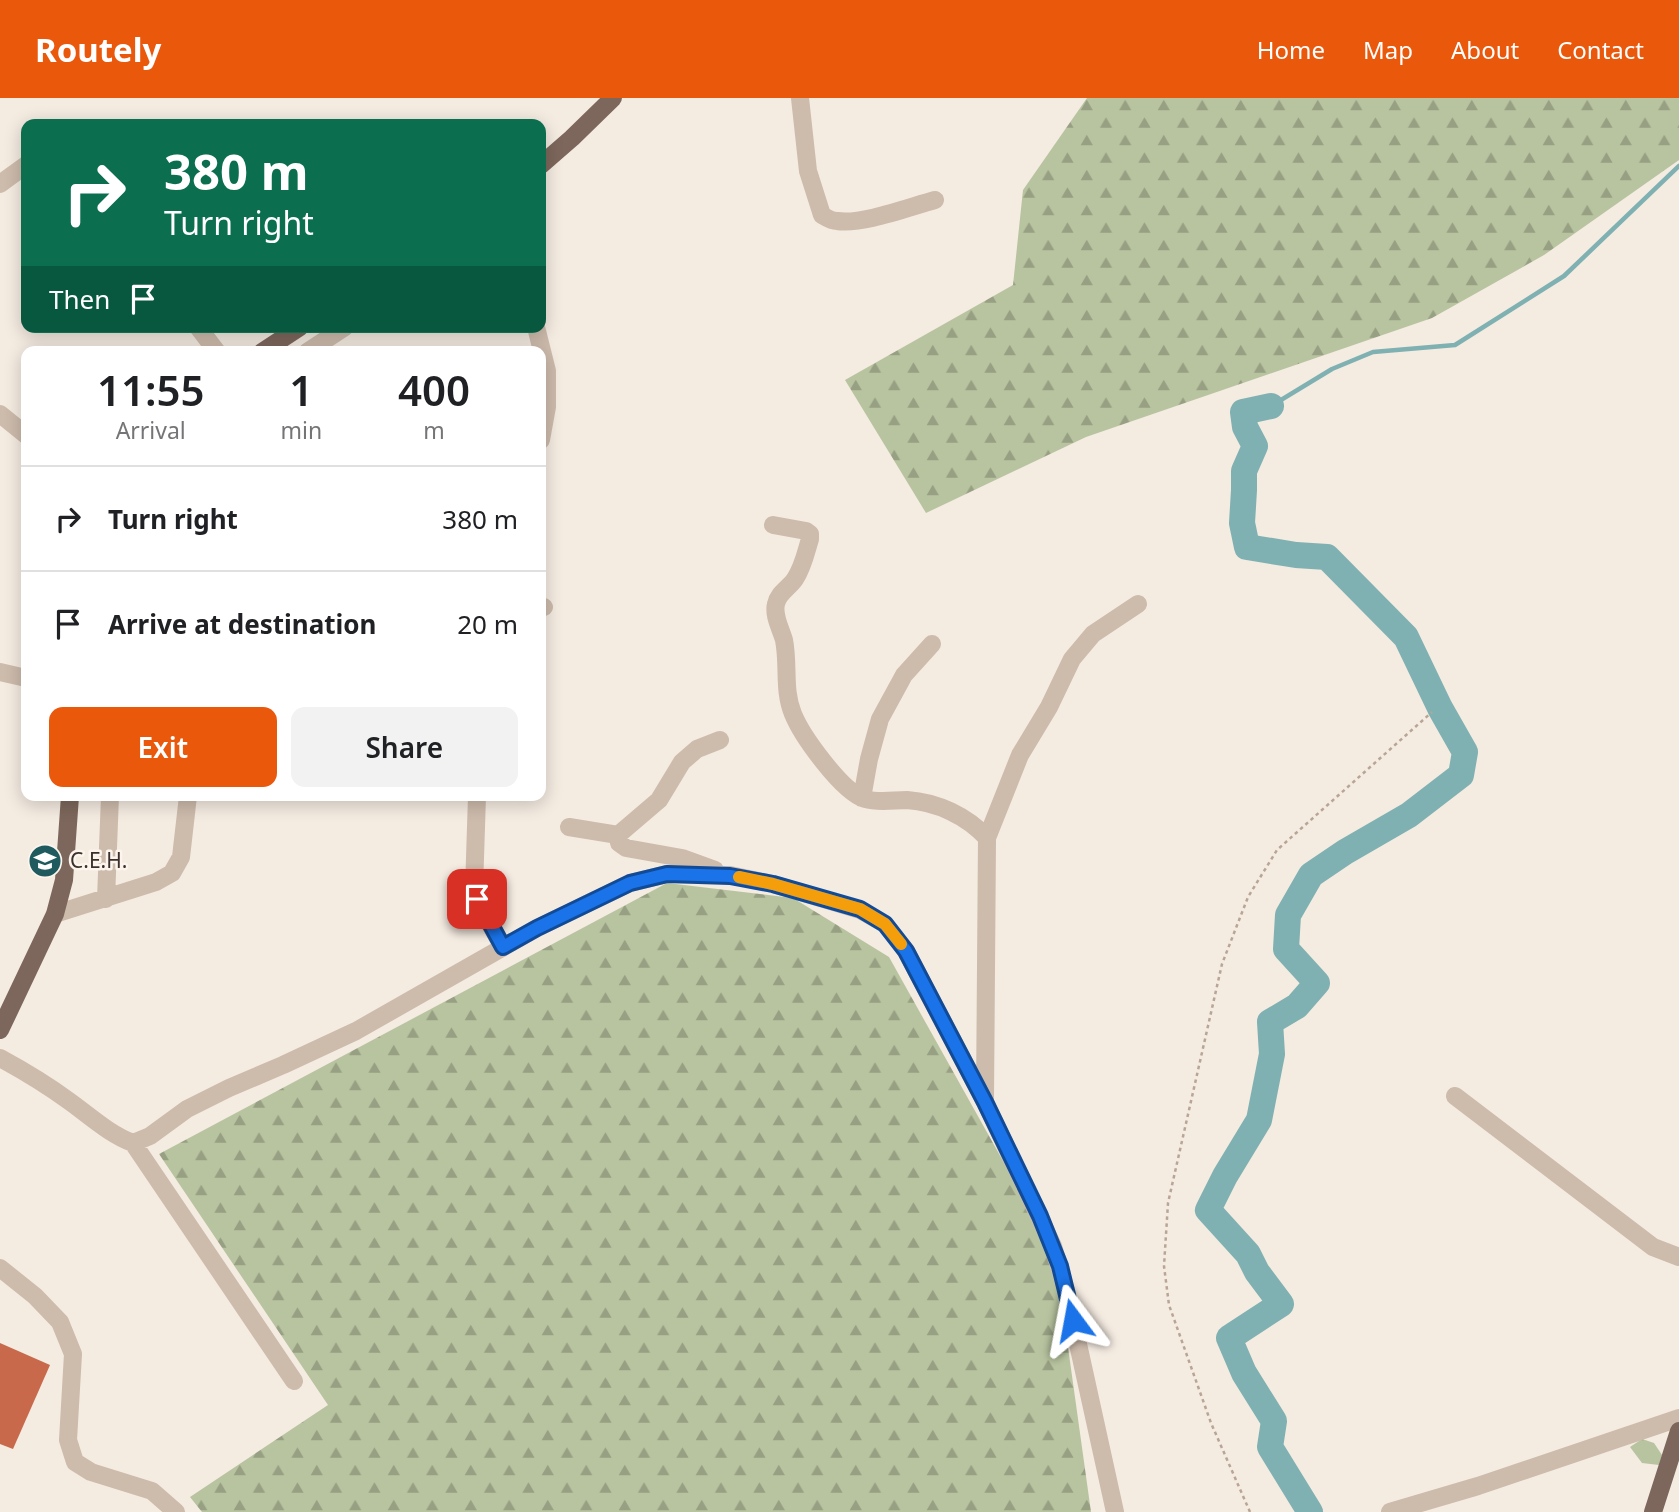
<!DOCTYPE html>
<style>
body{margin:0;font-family:"Noto Sans",sans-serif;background:#f2f2f2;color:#202124;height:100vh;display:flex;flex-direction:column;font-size:26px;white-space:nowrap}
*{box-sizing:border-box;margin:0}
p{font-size:23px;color:#757577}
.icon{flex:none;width:38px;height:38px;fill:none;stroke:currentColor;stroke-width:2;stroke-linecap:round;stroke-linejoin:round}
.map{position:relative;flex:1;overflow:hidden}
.panel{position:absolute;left:21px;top:248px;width:525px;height:455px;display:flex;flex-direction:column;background:#fff;border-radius:14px;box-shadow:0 4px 18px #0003}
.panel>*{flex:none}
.banner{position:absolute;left:21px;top:21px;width:525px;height:214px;border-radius:14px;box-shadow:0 4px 18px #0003;background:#0b6e4f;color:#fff;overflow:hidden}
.pin{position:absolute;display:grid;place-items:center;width:60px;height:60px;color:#fff;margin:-30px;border-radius:14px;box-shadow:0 4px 10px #0006}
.me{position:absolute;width:77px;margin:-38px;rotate:347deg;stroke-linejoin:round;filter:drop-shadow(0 0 5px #0008)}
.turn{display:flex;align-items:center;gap:24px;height:147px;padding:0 28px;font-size:32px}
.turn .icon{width:91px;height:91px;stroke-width:2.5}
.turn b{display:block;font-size:49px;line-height:60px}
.then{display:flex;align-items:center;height:66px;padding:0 28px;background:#0003;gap:14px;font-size:26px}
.eta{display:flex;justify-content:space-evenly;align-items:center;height:119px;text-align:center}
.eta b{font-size:42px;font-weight:600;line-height:49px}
.cta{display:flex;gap:14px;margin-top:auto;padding:14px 28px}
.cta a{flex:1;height:80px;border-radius:14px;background:#ea580c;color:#fff;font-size:28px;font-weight:600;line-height:80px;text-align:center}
.cta a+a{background:#f2f2f2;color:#202124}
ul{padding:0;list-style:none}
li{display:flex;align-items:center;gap:21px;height:105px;padding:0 28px;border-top:2px solid #e0e0e0}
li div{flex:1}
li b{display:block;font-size:26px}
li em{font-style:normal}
header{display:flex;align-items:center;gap:42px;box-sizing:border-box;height:98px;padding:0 35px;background:#ea580c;color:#fff}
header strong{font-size:33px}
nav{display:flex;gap:38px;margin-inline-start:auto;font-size:24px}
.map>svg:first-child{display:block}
.forest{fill:url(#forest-firs)}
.park{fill:url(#park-tufts)}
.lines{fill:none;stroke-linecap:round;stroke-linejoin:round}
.stream{stroke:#7fb0b2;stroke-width:4.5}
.river{stroke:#7fb0b2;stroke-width:26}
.building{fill:#c8694b}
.path{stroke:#b9a596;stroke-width:2.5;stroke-dasharray:3.5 3.5;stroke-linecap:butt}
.minor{stroke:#cdbbac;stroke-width:18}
.major{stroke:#7d675c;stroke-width:18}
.route-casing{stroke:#114b97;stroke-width:18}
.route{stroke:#1a73e8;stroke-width:12}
.slow{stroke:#f59e0b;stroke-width:12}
.labels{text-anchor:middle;stroke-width:5;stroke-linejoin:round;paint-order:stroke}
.poi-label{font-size:21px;fill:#3b302b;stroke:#fbf5ee;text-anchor:start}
</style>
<header>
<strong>Routely</strong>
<nav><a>Home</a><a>Map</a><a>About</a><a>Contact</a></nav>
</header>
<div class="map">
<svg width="1679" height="1414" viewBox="0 0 1679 1414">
<defs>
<pattern id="forest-firs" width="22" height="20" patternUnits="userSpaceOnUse" patternTransform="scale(1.75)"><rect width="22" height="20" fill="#b8c4a0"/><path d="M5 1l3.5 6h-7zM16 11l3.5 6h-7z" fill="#97a083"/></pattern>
<pattern id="park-tufts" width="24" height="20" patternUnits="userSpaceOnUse" patternTransform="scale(1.75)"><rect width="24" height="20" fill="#b8c4a0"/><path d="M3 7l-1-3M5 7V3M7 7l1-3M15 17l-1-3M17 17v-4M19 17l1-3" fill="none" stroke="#97a083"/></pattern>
</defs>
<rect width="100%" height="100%" fill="#f4ebe1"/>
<path class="forest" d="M1087,0h592v62l-135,95 -112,63 -346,119 -160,76 -81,-133 168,-95 10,-95z
M667,785l126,15 96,59 166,297 36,258h-889l-12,-15 138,-92 -169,-251z"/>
<path class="park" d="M1642,1341l12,4 8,12 -3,10 -17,-2 -12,-16z"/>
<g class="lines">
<path class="stream" d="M1271,308l61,-37 41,-17 82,-7 109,-69 115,-110"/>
<path class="river" d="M1271,308l-28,6 2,15 10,19 -11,25v19l-2,33 5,24 49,8 31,2 79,80 34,71 25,44 -4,23 -52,40 -64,37 -34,23 -23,40 -2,34 31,34 -20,23 -27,16 2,32 -13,66 -34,56 -17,34 40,44 9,18 24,32 -52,34 15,35 30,48 -4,26 40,65"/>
</g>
<path class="building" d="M0,1245l50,22 -37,84 -13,-5z"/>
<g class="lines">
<path class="path" d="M1250,1414l-39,-89 -42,-118 -5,-39 4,-63 54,-239 26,-67 29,-47 155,-138"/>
<path class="minor" d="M800,0l8,73 14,44c5,3 9,6 15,6 25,4 72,-14 98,-21
M0,86l26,-19
M198,229l19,25
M536,229l11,44v36l-6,33
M307,254l38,-25
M0,316l26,21
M773,427l33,6 4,3v5c-4,13 -7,28 -15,40 -6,9 -17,14 -19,25 -3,12 5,25 8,36 5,25 -1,50 9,74 9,22 49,78 72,85 14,4 28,1 42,1 30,2 60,16 80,38
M541,510l3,-1
M0,574l26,6
M477,698l-3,93 11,26 18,32
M862,700l7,-39 11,-40 24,-44 28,-31
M569,729l49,8
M618,737l41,-35 23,-38 15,-13 23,-9
M618,737l1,8 7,5 56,10 33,12
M106,801l4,-103
M55,816l101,-32 16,-9 9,-16 7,-61
M0,960c24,13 47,27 69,43 21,15 40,33 64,42l17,-7 37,-27 42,-21 54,-23 73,-34 181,-103 93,-45 37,-9 63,1 43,9 87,26 25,14 21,27 79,151 68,144 14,48 48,218
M1455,998l198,151 26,10
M985,1001l2,-261 33,-83 29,-48 23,-48 21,-25 45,-30
M133,1045l161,238
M0,1170l35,28 25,26 13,32 -5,86 7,22 16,10 61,19 24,21
M1390,1414l88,-26 201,-68"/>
<path class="major" d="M541,67l31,-27 41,-40
M262,254l38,-25
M0,932l55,-116 9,-34 6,-84
M1653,1414l26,-81"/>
</g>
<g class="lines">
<defs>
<path id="route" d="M477,801l26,48 34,-19 93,-45 37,-9 63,2 43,8 87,25 25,15 21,27 79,151 55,114 20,50 13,54"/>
</defs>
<use href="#route" class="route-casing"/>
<use href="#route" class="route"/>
<path class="slow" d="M739,779l34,7 87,25 25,15 16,20"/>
</g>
<defs>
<symbol id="school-disc" viewBox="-11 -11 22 22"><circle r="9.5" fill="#1f5a5e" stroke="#fbf5ee"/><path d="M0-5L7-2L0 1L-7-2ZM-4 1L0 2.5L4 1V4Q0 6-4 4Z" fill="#fff"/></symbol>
</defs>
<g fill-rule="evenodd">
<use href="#school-disc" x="26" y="744" width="38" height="38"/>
</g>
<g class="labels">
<g class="poi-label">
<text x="70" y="770">C.E.H.</text>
</g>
</g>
</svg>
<div class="pin" style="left:477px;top:801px;background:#d93025"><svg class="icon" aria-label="arrive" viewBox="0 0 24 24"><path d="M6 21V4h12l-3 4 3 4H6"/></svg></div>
<svg class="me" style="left:1073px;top:1222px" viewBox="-20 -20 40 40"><path d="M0-17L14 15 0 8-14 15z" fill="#1a73e8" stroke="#fff" stroke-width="4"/></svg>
<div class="banner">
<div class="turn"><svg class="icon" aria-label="right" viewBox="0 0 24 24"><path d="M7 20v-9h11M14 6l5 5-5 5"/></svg><div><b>380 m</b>Turn right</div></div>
<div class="then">Then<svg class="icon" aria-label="arrive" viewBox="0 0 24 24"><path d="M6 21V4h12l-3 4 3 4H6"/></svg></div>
</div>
<section class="panel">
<div class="eta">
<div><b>11:55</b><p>Arrival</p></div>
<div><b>1</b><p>min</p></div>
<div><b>400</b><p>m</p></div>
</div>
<ul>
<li><svg class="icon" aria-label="right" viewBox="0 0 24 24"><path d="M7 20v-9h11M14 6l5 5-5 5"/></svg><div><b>Turn right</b></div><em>380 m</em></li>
<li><svg class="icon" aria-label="arrive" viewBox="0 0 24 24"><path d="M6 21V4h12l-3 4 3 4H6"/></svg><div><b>Arrive at destination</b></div><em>20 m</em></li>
</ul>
<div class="cta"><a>Exit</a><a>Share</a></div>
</section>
</div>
